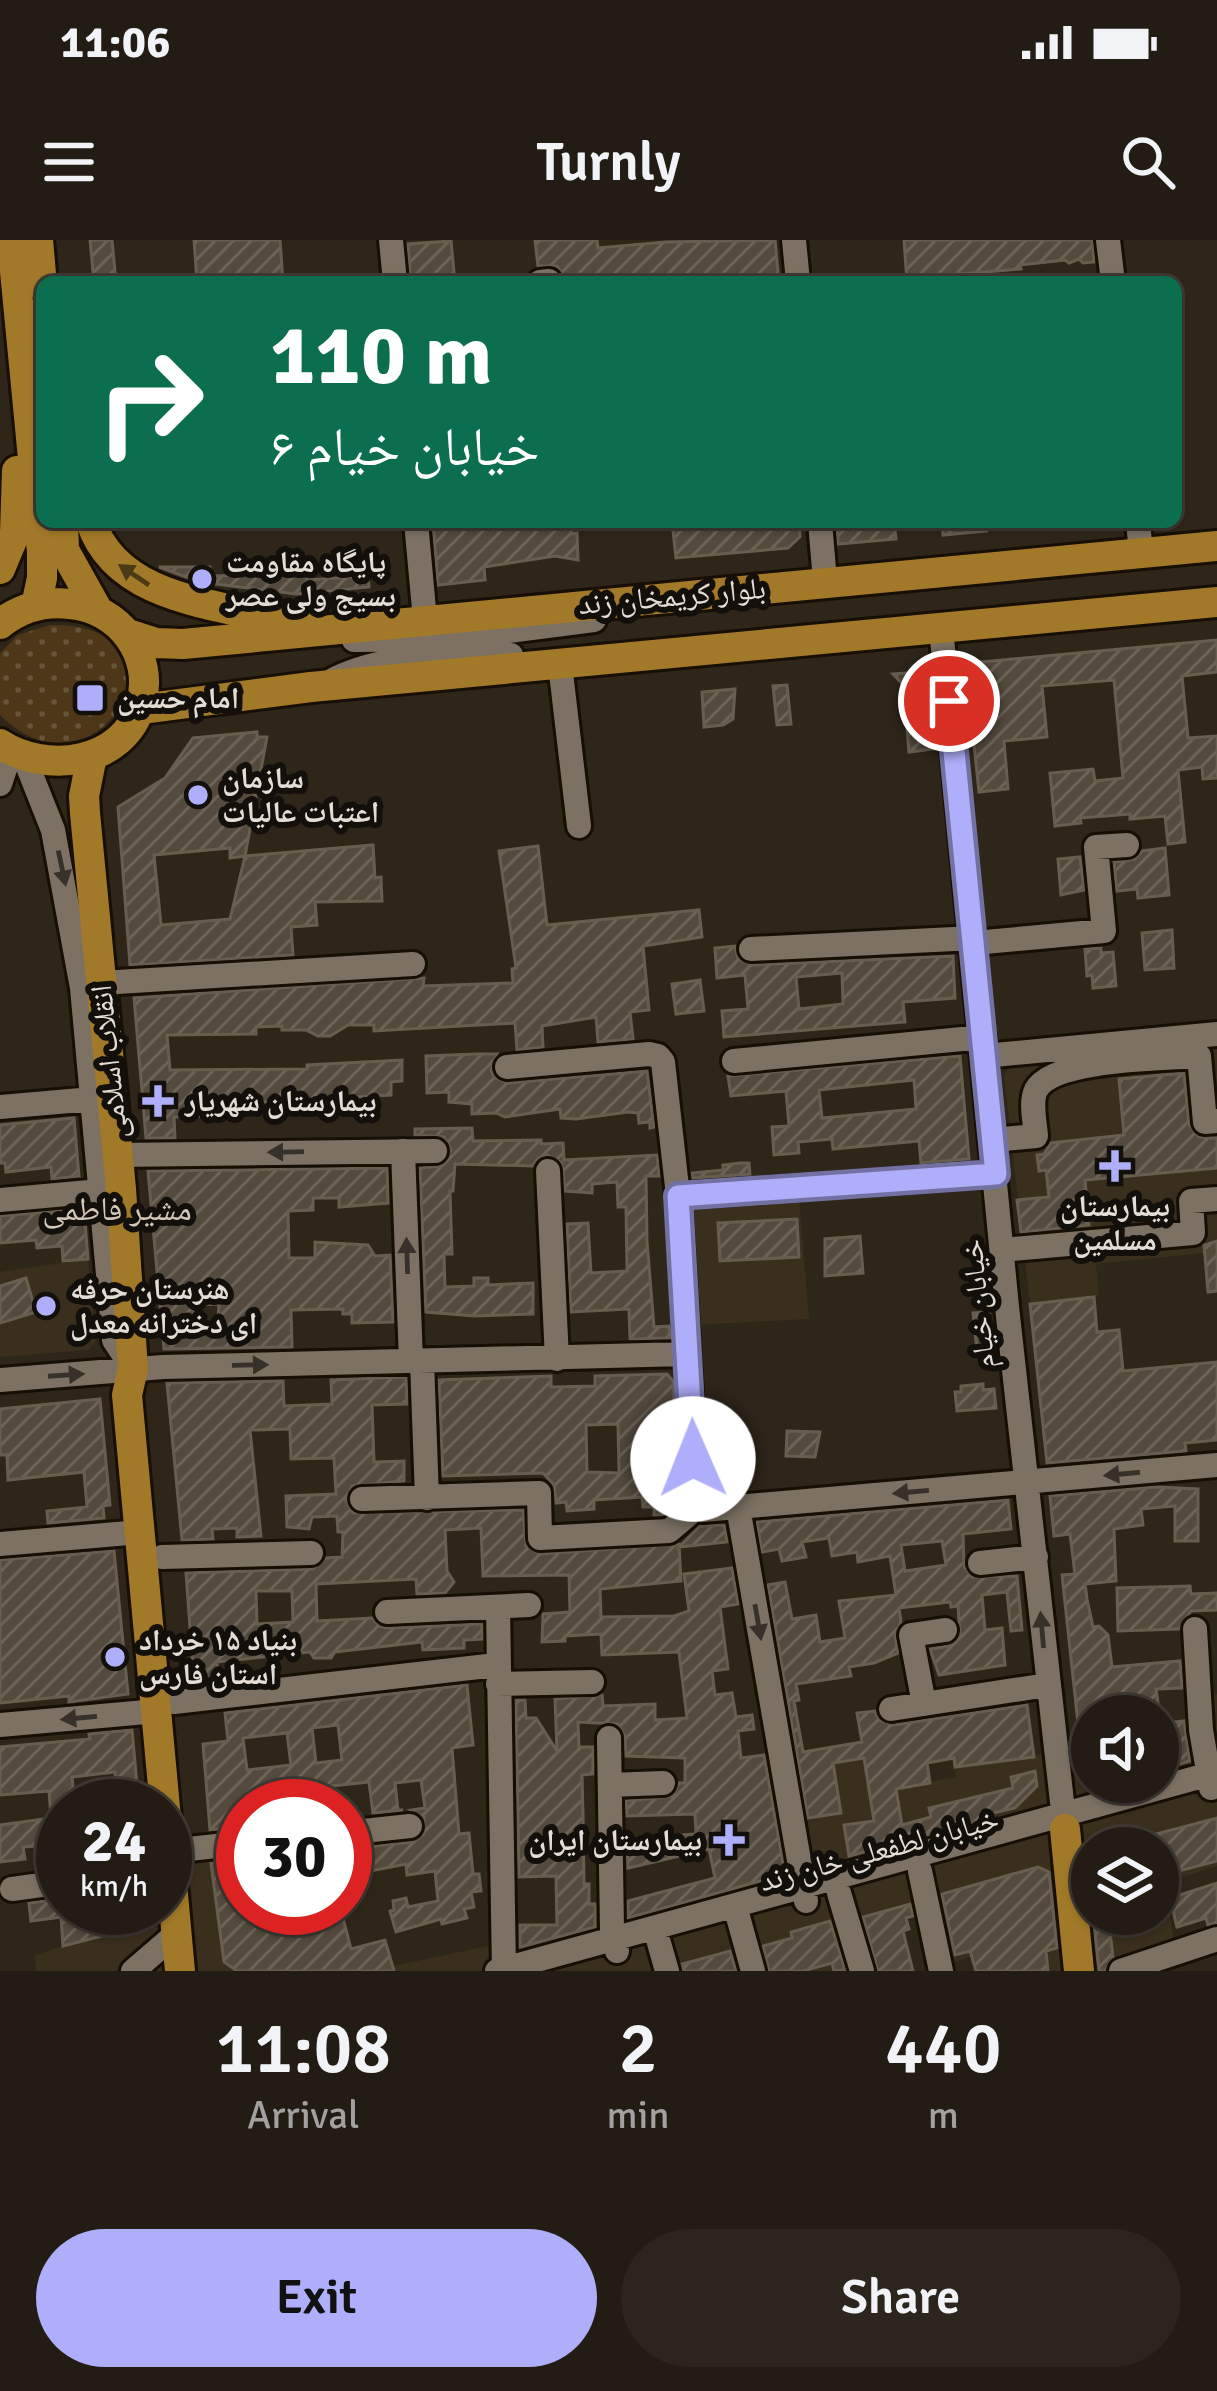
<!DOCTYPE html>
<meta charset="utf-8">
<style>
body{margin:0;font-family:Signika,"Noto Naskh Arabic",sans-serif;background:#2b251d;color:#f1f3f6;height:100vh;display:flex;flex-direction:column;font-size:45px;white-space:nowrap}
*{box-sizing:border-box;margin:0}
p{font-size:39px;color:#a3a1a0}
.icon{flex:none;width:66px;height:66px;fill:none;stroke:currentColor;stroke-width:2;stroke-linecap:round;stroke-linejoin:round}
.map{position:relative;height:1731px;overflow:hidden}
.panel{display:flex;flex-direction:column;background:#231c14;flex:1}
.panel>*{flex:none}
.guide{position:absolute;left:36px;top:36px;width:1146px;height:252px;border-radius:18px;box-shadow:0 3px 9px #0004,0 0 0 3px #403a34;background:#0b6e4f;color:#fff;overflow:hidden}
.tools{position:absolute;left:1071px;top:1455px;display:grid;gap:24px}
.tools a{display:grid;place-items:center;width:108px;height:108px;border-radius:50%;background:#231c14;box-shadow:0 3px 9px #0004,0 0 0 3px #403a34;font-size:60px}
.speed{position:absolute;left:36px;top:1539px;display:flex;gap:24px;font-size:60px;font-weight:700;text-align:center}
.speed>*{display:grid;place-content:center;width:156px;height:156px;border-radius:50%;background:#231c14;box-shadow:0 3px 9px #0004,0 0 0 3px #403a34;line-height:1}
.speed small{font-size:30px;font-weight:400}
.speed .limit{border:18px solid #d22;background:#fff;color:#111}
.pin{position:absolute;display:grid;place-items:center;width:102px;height:102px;color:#fff;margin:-51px;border:6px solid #fff;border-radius:50%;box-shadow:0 3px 12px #0007}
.me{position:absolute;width:132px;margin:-66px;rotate:359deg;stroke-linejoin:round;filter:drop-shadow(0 0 9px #0008)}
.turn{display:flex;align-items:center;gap:42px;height:252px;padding:0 36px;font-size:54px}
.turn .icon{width:156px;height:156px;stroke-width:2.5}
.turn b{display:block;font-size:84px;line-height:102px}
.eta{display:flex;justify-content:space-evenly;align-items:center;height:204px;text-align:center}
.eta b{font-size:72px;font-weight:600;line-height:84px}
.cta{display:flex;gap:24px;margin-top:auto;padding:24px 36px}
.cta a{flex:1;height:138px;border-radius:72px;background:#afaefa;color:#111;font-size:48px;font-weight:600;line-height:138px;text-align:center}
.cta a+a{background:#2b251d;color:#f1f3f6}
.status{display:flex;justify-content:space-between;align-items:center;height:84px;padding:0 60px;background:#231c14;direction:ltr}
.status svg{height:33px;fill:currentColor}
header{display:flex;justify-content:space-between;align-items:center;height:156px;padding:0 36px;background:#231c14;font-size:54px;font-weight:600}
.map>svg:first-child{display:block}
.built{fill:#3a2e1d;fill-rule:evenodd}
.grass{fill:url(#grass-dots)}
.building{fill:url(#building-hatch);stroke:#685e50;stroke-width:3;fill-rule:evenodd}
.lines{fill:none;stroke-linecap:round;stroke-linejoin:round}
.minor-casing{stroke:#170e04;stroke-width:30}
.major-casing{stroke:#170e04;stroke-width:36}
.minor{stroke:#7c7163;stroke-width:24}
.major{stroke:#a27928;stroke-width:30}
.oneway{fill:#4c3916}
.oneway2{fill:#383129}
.route-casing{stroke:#7271a2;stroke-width:30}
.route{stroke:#afaefa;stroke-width:21}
.poi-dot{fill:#afaefa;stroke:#130f0a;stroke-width:4.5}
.labels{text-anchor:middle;stroke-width:12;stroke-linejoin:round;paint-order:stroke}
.poi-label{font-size:30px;font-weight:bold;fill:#e3ddd5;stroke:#130f0a;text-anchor:start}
.street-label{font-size:30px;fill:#e3ddd5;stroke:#130f0a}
.neighbourhood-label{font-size:33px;fill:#d3c7b8;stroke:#130f0a}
</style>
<div class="status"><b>11:06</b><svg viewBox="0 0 49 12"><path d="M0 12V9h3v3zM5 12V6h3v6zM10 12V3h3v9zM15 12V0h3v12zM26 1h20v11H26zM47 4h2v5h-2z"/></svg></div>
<header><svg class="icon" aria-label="menu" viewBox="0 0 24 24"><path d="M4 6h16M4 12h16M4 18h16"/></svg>Turnly<svg class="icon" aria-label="search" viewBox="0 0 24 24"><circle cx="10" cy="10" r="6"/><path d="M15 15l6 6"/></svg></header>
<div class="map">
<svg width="1217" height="1731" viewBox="0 0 1217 1731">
<defs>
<pattern id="grass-dots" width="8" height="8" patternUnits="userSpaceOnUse" patternTransform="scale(3)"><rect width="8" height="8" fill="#4d3718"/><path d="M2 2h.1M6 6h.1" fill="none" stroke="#665439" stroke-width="1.8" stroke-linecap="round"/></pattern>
<pattern id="building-hatch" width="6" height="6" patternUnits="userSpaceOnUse" patternTransform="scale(3)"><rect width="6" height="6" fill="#544a3d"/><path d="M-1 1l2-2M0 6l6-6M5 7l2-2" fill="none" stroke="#6c6458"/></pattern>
</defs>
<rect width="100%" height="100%" fill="#2f261a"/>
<path class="built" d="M1217,801v200l-13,1v11l-108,11 3,32 -69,8 -26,-229 12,-15z
M799,956l10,123 -118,6 -5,-119z
M88,1019l8,82 -7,9 -89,7v-85z
M1217,1454v172l-53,17 13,74 -49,14h-116l-39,-15 -32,10 -15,-54 -70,20 8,34 -19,5h-476l124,-26 18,-20h46v-20l58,-1 99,-26 4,-117 53,-7 20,16 72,-12 -6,-45 27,-3 13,78 59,-11 -1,-10 137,-20v35h66v-58l36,-4 8,-25zM1092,1608h66v66h-66z
M234,1614l6,66 66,-7 5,43 44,15h-319l-1,-16 28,-9 -6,-63 6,-1v26h102v-44z"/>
<path class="grass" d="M50,385c155,-2 49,188 -50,90v-62l18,-18z"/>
<path class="building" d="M90,0h22l4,42h-22z
M194,0h86l3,42h-86z
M535,0h62l1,8 68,-6 109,-2 4,42h-214l-8,-16h-19z
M904,0h188l2,22 -11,1 -4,-4 -10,4 -4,-3 -45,5 1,4 -98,8v5h-16z
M451,1l4,41h-44l-3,-38z
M433,282h138l1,12 5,-1 1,27 -23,-4 -71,11 1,13 -47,5z
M672,282h127l1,15 -12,11 -112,10z
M837,282h57l2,17 -58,5z
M942,282h45v9l-44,4z
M159,327h51v9l97,-2v6l61,-4 1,11 -73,7 -96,-12z
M1217,400v32l-35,4 6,62 29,-2v42l-14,1 -1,-12 -24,3 7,72 -17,2 -3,-28 -35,3v-5l-50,4 1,5 -26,3 -5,-53 43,-4 2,12 28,-3 -9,-98 -72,6 5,51 -43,4 4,48 -29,3 -13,-124 5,-5z
M919,432l8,9 6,68 -24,3 -3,-35 8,-1 -2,-22 -19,-20z
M787,445l4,39 -14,1 -4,-39z
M735,449l-2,30 -10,6 -19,2 -2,-35z
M257,492v5h10l-22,119 128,-11 2,33 6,-1 1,24 -67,1 2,23 -26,2 2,28 -163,10 -12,-158 47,-29 28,-40zM230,608v10l15,-2 -15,63 -69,6 -7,-70z
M538,606l9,79 152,-15 3,27 -59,9 6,64 -19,2 3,27 -35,3 -2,-25 -54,9 1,21 -26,3 -2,-27 -141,8v-6h-26l-18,11h-12l-12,-6h-24v-4l-26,1v7l-89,1 3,35 137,-1v-4l95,-5v21l-11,1v13l-38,2v8l-45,2 -1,-6 -49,1v11l-84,4 1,21h-29l-12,-140 290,-20 -1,8 90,-3 -1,-14 4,-1 -17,-117z
M1165,608l4,47 -31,3 -1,-9 -20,2 -3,-29 21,-3 7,-8z
M1080,617l4,33 -23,5 -3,-36z
M1172,690l2,38 -29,2 -3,-37z
M735,706l3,13 14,6 201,-9 2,42 -52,4 2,20 -181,15 -2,-26 26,-2 -3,-34 -28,3 -2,-30zM842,733l1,31 -44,5 -3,-32z
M1101,708v5l12,-1 3,34 -23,2 -1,-13 -5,1 -2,-27z
M700,740l4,31 -28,3 -4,-30z
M477,814h20l-6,16 3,7 13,6 140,-12 7,56 -4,1v-6l-11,1 -1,-10 -10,-1 -52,7 -15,-1 -1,-9 -55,8 -9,-4 -24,1v-10l-23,-2v-10l-22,1 -1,-37z
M960,816l9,103 -48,4 -2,-22 -86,8 -1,-10 -34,3 1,11 -25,2 -2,-28 17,-1 -3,-35 -55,5 -3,-20zM914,840l2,29 -94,9 -3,-28z
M1184,833l5,52 10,12 18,1v30l-132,12 4,45 -68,7 -4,-32 32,-3 -3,-27 -7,1 -2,-16 7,-1 7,-11 73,-8 -5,-56z
M74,878l5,58 -27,3 -1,-12 -45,5 -1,-9h-5v-38z
M472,888l1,13 68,-1v4l22,-1 1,17 93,-5 2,21h-13l1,65 7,86 15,-1 1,12 -40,1 -1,-30 -58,3 -4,-88 21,-1 3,50 36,-2 -1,-64h-8l-1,-25 -25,2v9l-27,-2 -3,-28 -14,-8 -10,3 -5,8 -78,-2 -2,27h-3l2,63h-8l1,33 29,-1v-8h14v7l45,-2v31l-58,2 -49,-4 -6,-144 22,-2 9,-16 -7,-13 -29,-2v-6z
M740,923h9l1,11 -57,4 -1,-5 31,-3v-5z
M387,928l1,35 -49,4v-9h-26v12l-25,1 1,47h26v-16l53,3 7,11 15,-1 3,67 -41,1v-9h-9v-5l-52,1 1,37 -128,2 -16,-178zM219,1064l-2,28 -23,1 -1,-28z
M84,969l4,50 -25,2 -1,-15 -25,2 -1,-8 -36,3v-27z
M797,979l2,38 -79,4 -2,-38z
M860,996l3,37 -38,3v-37z
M1217,1001v50l-9,1 -4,-47z
M26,1038l10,34 -36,11v-37z
M1094,1057l3,35 22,-2 4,41 94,-9v78l-32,3 1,8 -139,12 -17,-159z
M989,1072l4,37 -16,2 -4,-38z
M667,1134l6,7 3,123 -13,11h-9v-8h-11l-1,-10 -48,3v9l-27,2 -1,-9 -10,1 -2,-18 -11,-12 -100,3 -4,-96 112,-4v11l44,-1v-10zM618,1184l1,49 -32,-1 -1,-47z
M406,1137l1,27 -35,1 2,57 30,-1v20l-52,5 -6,15 7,12 170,-3 3,36 14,8 139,-10 2,37 -81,8 1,28 73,-1 15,-5 -5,-37 48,-6 6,36 -18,3 8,62 -16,2 3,24 17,-2 4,24 16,-2 2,14 -16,2 3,27 23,-3 21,119 -157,44v-17l87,-23 -6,-29 -81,19 -1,-29 69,-5 -1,-20 -68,2 -1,-15 47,-5 6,-13h6v-25l-59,-2 -1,-19 -7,-13 -40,-2 1,25h14v27l-11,1 1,39 1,70h5v20h6v23l-75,20v-22h37l-1,-49 -37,1 -3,-177h9l1,18h10l21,33 -2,-52 47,-4 1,11 52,-2v16l32,-2 -8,-66 -77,3 -1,-21 -36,2v5l-23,1 1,-28 27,-2 -1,-37 -86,1 -2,-48 -36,2 2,41 7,11 -9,11 -28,1 -1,-15 -100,5 1,37 55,-3 7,8 9,2 94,-4v15l-18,1v8l-41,2 -1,-8 -87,10 -4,6h-17l-4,-6 -93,10 1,18 -24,3 -8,-110 127,-4 13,-11 16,-1 1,-25h-5l-1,-16 -25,1 -3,12 -22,-2 -1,-31 50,-2 -2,-36 -43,1 -1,-30 -40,1 11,106 -24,1v-9l-25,1 1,10 -31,1 -15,-157 116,-2 1,25 48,-2 -1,-24zM256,1351h36l1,31 -36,2z
M983,1144v6l11,-1 2,19 -39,3 -2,-19h6v-6z
M100,1159l10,106 -7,1 1,12 -56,5 -1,-12 40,-4 -3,-35 -76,8 -1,-25h-7v-46z
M787,1191l33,1 -5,25 -29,-1z
M1157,1247l41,2v52h-23v-35l-34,3 2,16 -29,4 2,52 -31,3 2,15 6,28 6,-1 9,9 4,32 68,-6 2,27 -26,1 4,27h-68v53l-9,1 -21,-195 13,-1 -5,-40 -16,2 -4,-40z
M1008,1260l3,29 -48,5 1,32 8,11 45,-1 5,54 -11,1 -4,-39 -25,3 3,35 17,-2 3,37 -66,10 -9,-26 19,-3 11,-9 -2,-31 -7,1 -1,-5 -51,6 2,14 -6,15 3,16 -24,10 -25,4 2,9 -55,8 3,16 -5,1 9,51 59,-10 -5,-29 18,-2 4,9 15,5 133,-20 7,52 -79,10 -1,-9 -27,5 3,20 -34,6 6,36 29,-8 -2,-9 84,-20 -2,-11 24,-6 2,15 -22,22 -26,6 1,4 -85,23 -2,-8v4l-25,7v4l-29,8 -5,-31 30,-4 -10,-63 -31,5 8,50 -33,5 -40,-233 17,-3 7,37 24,-4 4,27 25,-4 -6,-37 57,-6 -6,-39 -32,6 -1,-10 -25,4 -3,-18 -27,4 4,15 -24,4 -3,-12 -17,3 -5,-30zM942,1301l4,24 -41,6 -4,-26z
M724,1285l3,17 -48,5 21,-21z
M114,1311l14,143 -59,8v-6l-69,7v-143z
M1190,1346l1,8 26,-1v17l-26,1 -12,18 -61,2 -1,-43z
M467,1445l6,60 -21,3 7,86 10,-1 4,41h6l2,17 -10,1 3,15 -10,2 3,9 -25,6 -1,-5 -45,13 -6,-21 4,-1 -1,-9 13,-3 2,9 30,-6 -3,-30 -28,4 -1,-11 -61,12v-27l67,-7 12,-8v-17l-13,-7 14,-2 -4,-28 -26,3 3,27h5l-30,3 -4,-31 -75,8 1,10 -21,3v3h-31v21l-33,3 -7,-86 25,-3 -3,-28zM338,1485l4,35 -26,3 -4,-35zM287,1493l4,32 -44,5 -4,-32z
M1184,1481l6,40 -32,9v-46z
M132,1490l7,76h-22l-2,-34 -43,5 3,29h-12v38l-40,3 2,12 -25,3v-37l51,-7 -2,-27 -49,4v-48l90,-8 -1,-5z
M1217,1578v43l-53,14 -5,-27h-40l-1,-4z
M243,1620v48h8l1,11 89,-9 10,39 34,-9 9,31h-157l-13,-9 -13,-99z
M1038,1627l11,5 8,76 -11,3 2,20h-72l-6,-20 -15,4 -13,-61z
M1217,1643v40l-9,2 -2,-7 -29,9 -7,-29z
M63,1659v9h84l1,16 -85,22 -2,-29 -30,4 -2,-18z
M910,1664l3,12 -7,2 3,11 -6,2 10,40h-35l-15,-54z
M1093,1674h15l5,43 -8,14h-6z
M830,1681l15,49 -11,1 -2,-8 -29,8h-34l-6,-25 29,-8 -1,-6z
M730,1711l6,20h-53l-1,-7z"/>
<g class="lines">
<defs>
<path id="minor" d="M391,0l4,42
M794,0l4,42
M1108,0l5,42
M540,42l9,-1
M416,282l9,98
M820,282l5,59
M1138,282l3,31
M941,388l66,679 58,522
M354,400l92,-1 148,-19
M560,424l19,162
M329,442c57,-31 120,-23 182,-27
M24,517l29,73 29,158 32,352 18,27
M0,544l11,-33
M974,703l130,-12 -8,-84 31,-2
M751,709l223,-11
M101,743l312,-19
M984,816l233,-22
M734,821l249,-24
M507,827l142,-13 9,2 5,6 15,134 19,311
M0,867l104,-9
M993,900l43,-4c-1,-14 -6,-34 0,-46 17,-32 129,-31 163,-34l6,66 12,-1
M403,911l8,210
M118,915l317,-4
M548,931l9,188
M678,956l318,-22
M0,960l111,-10
M1002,1010l191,-17 -2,-32 26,-2
M422,1121l5,137
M0,1140l163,-13 523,-13
M362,1259l177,-6 1,45 129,-7 28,-24 6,3 514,-45
M738,1267l68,394
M0,1304l140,-12
M162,1317l149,-4
M980,1323l56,-6
M498,1367l6,364
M387,1372l142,-7
M1195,1389l6,101 10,58
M498,1444l94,-2
M174,1462l322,-37
M924,1464l-13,-69 34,-5
M891,1469l156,-24
M0,1485l157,-14
M609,1498l3,191 5,22
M610,1545l53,-2
M345,1593l65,-7
M189,1609l54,-6
M920,1631l21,100
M12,1649l51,-7
M839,1653l23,78
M735,1666l18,65
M659,1703l8,28
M133,1731l44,-38
M497,1731l720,-199
M1121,1731l96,-32"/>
<path id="major" d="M12,0l30,312v26l-6,28
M38,0l4,45
M63,282l1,28 33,59
M91,282c28,85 144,82 217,105
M0,329l15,-36 2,-62
M0,384c20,-16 45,-23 70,-20 49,4 85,51 71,100 -17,61 -95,70 -141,40
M128,394l28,9 27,1 1034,-98
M141,469l170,-22 906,-85
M92,516l-8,40 1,17 36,376 12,180 -6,26 53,576
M1065,1589l14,142"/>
</defs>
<use href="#minor" class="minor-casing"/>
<use href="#major" class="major-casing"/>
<use href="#minor" class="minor"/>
<use href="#major" class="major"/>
</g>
<defs><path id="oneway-solid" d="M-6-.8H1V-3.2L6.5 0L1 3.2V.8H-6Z" transform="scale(3)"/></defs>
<use class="oneway" href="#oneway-solid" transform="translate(134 335) rotate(-146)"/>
<g class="oneway2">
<use href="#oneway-solid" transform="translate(62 628) rotate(78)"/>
<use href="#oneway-solid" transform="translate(286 912) rotate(179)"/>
<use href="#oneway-solid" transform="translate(407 1016) rotate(-92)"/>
<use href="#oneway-solid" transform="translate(250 1125) rotate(-1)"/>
<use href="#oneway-solid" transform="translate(66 1135) rotate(-4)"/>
<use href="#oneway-solid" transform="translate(1122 1234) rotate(175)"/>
<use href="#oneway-solid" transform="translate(911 1252) rotate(175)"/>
<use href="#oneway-solid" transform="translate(758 1382) rotate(80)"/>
<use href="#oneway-solid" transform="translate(1042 1390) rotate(-95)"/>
<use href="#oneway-solid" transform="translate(79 1478) rotate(175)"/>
</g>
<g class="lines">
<defs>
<path id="route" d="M693,1219l-15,-263 318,-22 -47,-473"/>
</defs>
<use href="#route" class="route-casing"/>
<use href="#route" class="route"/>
</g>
<g class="poi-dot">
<circle cx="202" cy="339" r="12"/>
<rect x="75" y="443" width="30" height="30" rx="6"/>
<circle cx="198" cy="555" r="12"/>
<path d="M152 843h12v12h12v12h-12v12h-12v-12h-12v-12h12z"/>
<path d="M1109 908h12v12h12v12h-12v12h-12v-12h-12v-12h12z"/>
<circle cx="46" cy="1066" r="12"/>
<circle cx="115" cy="1417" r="12"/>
<path d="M723 1582h12v12h12v12h-12v12h-12v-12h-12v-12h12z"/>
</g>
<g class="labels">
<g class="poi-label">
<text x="226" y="332">پایگاه مقاومت<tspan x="226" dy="34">بسیج ولی عصر</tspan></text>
<text x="117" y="468">امام حسین</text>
<text x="222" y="548">سازمان<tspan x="222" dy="34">اعتبات عالیات</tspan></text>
<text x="185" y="871">بیمارستان شهریار</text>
<text x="1115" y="976" text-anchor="middle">بیمارستان<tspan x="1115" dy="34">مسلمین</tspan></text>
<text x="70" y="1059">هنرستان حرفه<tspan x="70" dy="34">ای دخترانه معدل</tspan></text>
<text x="139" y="1410">بنیاد ۱۵ خرداد<tspan x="139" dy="34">استان فارس</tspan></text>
<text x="702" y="1610" text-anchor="end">بیمارستان ایران</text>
</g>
<g class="street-label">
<text transform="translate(672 356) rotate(-5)" y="10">بلوار کریمخان زند</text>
<text transform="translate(109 822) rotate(-96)" y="10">انقلاب اسلامی</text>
<text transform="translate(978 1064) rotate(-96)" y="10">خیابان خیام</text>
<text transform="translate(879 1610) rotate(-15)" y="10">خیابان لطفعلی خان زند</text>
</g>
<g class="neighbourhood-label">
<text x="117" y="980">مشیر فاطمی</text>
</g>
</g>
</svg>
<div class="tools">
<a><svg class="icon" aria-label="sound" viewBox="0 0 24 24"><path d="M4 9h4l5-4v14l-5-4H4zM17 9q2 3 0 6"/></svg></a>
<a><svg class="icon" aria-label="layers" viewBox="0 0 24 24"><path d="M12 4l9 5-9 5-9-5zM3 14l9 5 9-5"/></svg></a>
</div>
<div class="speed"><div>24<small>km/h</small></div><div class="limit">30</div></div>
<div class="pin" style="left:949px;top:461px;background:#d93025"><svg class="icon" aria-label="arrive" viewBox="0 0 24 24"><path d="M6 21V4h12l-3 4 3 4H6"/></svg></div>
<svg class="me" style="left:693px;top:1219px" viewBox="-20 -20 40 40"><circle r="19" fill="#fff"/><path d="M0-13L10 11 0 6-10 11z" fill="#afaefa"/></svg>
<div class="guide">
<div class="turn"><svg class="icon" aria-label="right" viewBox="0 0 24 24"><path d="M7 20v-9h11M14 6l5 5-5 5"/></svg><div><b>110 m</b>خیابان خیام ۶</div></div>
</div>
</div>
<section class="panel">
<div class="eta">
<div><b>11:08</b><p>Arrival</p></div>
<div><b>2</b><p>min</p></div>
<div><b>440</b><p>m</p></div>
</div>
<div class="cta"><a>Exit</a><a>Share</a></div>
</section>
